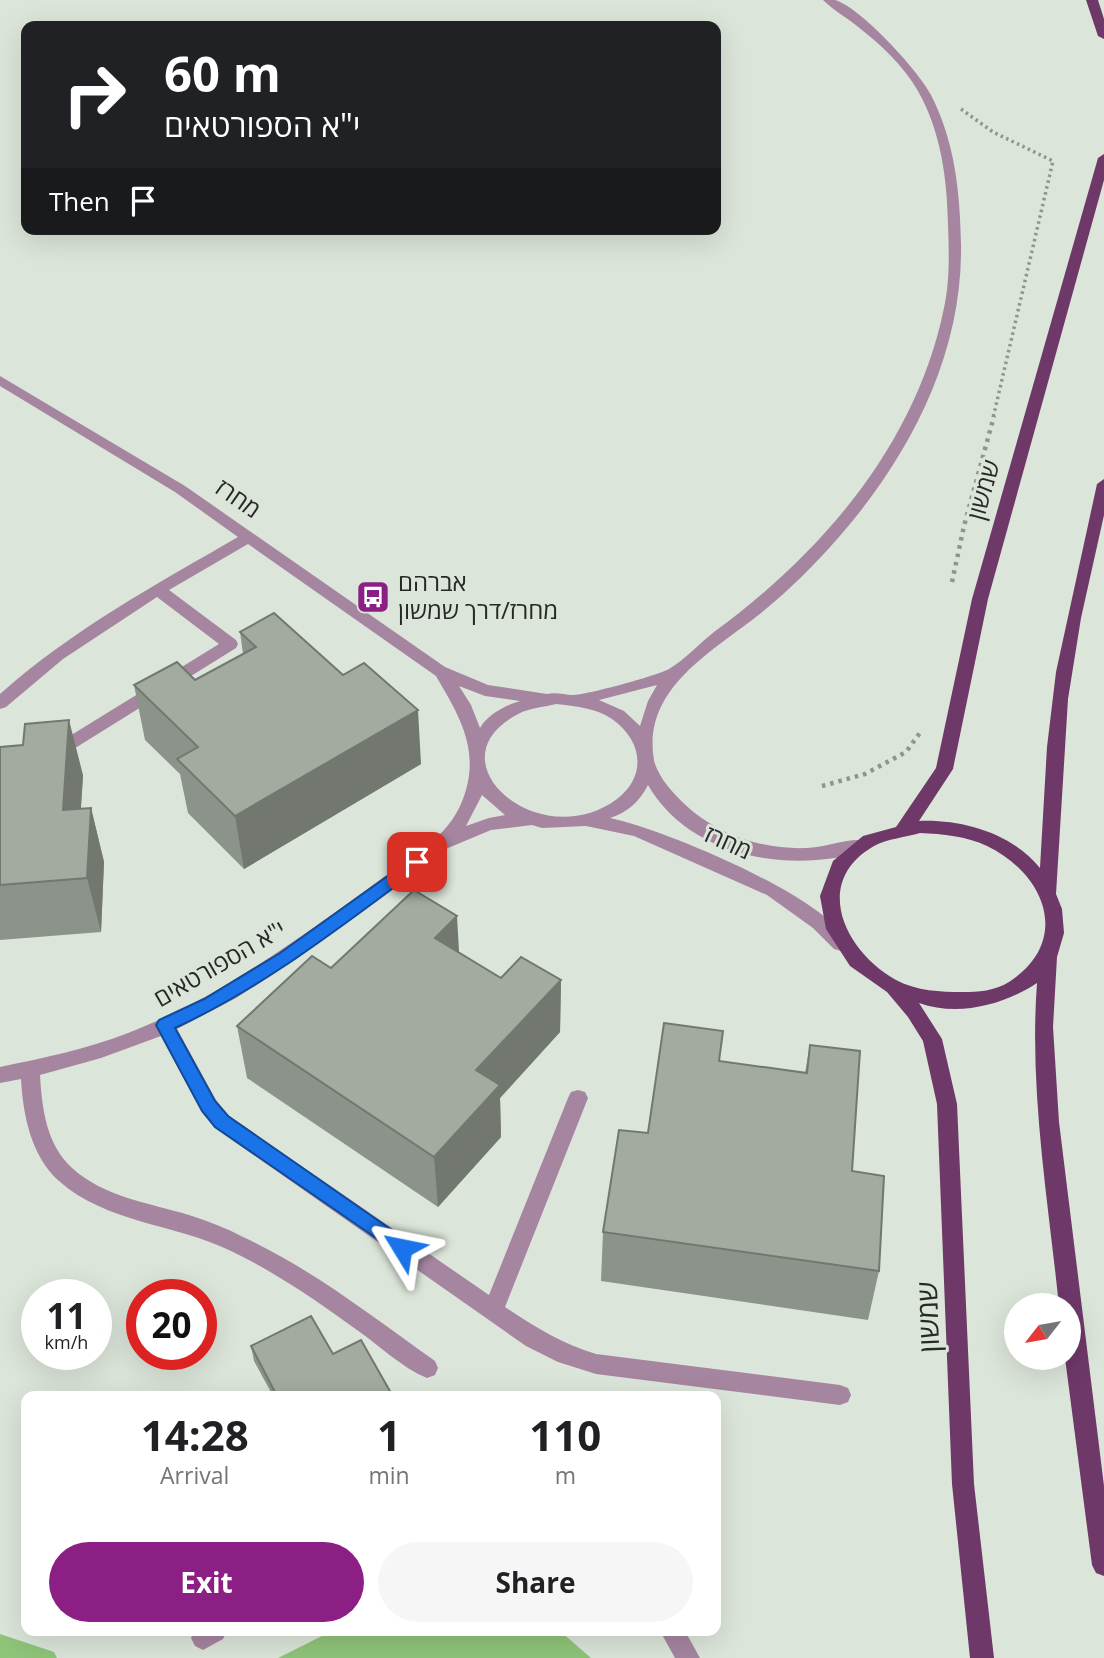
<!DOCTYPE html>
<meta charset="utf-8">
<style>
body{margin:0;font-family:"Open Sans",Heebo,sans-serif;background:#f6f6f6;color:#202124;height:100vh;display:flex;flex-direction:column;font-size:26px;white-space:nowrap}
*{box-sizing:border-box;margin:0}
p{font-size:23px;color:#757577}
.icon{flex:none;width:38px;height:38px;fill:none;stroke:currentColor;stroke-width:2;stroke-linecap:round;stroke-linejoin:round}
.map{position:relative;flex:1;overflow:hidden}
.sheet{position:absolute;left:21px;top:1391px;width:700px;height:245px;display:flex;flex-direction:column;background:#fff;border-radius:14px;box-shadow:0 7px 28px #0002}
.sheet>*{flex:none}
.banner{position:absolute;left:21px;top:21px;width:700px;height:214px;border-radius:14px;box-shadow:0 7px 28px #0002;background:#202124;color:#fff;overflow:hidden}
.needle{width:46px;rotate:239deg}
.fabs{position:absolute;left:1004px;top:1293px;display:grid;gap:14px}
.fabs a{display:grid;place-items:center;width:77px;height:77px;border-radius:50%;background:#fff;box-shadow:0 7px 28px #0002;font-size:35px}
.speed{position:absolute;left:21px;top:1279px;display:flex;gap:14px;font-size:35px;font-weight:700;text-align:center}
.speed>*{display:grid;place-content:center;width:91px;height:91px;border-radius:50%;background:#fff;box-shadow:0 7px 28px #0002;line-height:1}
.speed small{font-size:18px;font-weight:400}
.speed .limit{border:10px solid #d22;background:#fff;color:#111}
.pin{position:absolute;display:grid;place-items:center;width:60px;height:60px;color:#fff;margin:-30px;border-radius:14px;box-shadow:0 4px 10px #0006}
.me{position:absolute;width:77px;margin:-38px;rotate:305deg;stroke-linejoin:round;filter:drop-shadow(0 0 5px #0008)}
.turn{display:flex;align-items:center;gap:24px;height:147px;padding:0 28px;font-size:32px}
.turn .icon{width:91px;height:91px;stroke-width:2.5}
.turn b{display:block;font-size:49px;line-height:60px}
.then{display:flex;align-items:center;height:66px;padding:0 28px;background:#0003;gap:14px;font-size:26px}
.eta{display:flex;justify-content:space-evenly;align-items:center;height:119px;text-align:center}
.eta b{font-size:42px;font-weight:700;line-height:49px}
.action{display:flex;gap:14px;margin-top:auto;padding:14px 28px}
.action a{flex:1;height:80px;border-radius:42px;background:#8b1f83;color:#fff;font-size:28px;font-weight:700;line-height:80px;text-align:center}
.action a+a{background:#f6f6f6;color:#202124}
.map>svg:first-child{display:block}
.green{fill:#8fc479}
.lines{fill:none;stroke-linecap:round;stroke-linejoin:round}
.path-far1{stroke:#8f958d;stroke-width:3.5;stroke-dasharray:2.5 3.5;stroke-linecap:butt}
.path{stroke:#8f958d;stroke-width:4.5;stroke-dasharray:3.5 5;stroke-linecap:butt}
.minor{fill:#a585a0;fill-rule:evenodd}
.major{fill:#6e3868;fill-rule:evenodd}
.wall{fill:#8c938a}
.shaded-wall{fill:#727870}
.building{fill:#a3aba0;stroke:#727870;stroke-width:2}
.route{fill:#1a73e8;stroke:#114b97;stroke-width:2}
.labels{text-anchor:middle;stroke-width:6;stroke-linejoin:round;paint-order:stroke}
.street-label{font-size:24px;fill:#262925;stroke:#dce5d9}
.poi-label{font-size:24px;fill:#262925;stroke:#dce5d9;text-anchor:start}
.near-street-label{font-size:28px;fill:#262925;stroke:#dce5d9}
</style>
<div class="map">
<svg width="1104" height="1658" viewBox="0 0 1104 1658">
<rect width="100%" height="100%" fill="#dce5d9"/>
<path class="green" d="M332,1631h228l31,27h-313z
M0,1634l54,18 3,6h-57z"/>
<g class="lines">
<path class="path-far1" d="M961,109l32,23 60,29 -60,257"/>
<path class="path" d="M952,582l12,-56 30,-110
M822,786l43,-12 41,-22 16,-22"/>
<path class="minor" d="M823,0c4,0 9,0 12,0 25,7 84,71 96,95 24,47 29,97 30,149 2,114 -55,219 -130,302 -20,22 -41,43 -64,62 -47,40 -126,77 -113,152 2,10 10,22 17,30 34,40 84,60 136,58 16,0 45,-11 58,-7l3,5 -3,5c-74,23 -175,7 -217,-66 -8,16 -21,28 -38,33 53,11 215,78 240,126l-2,5 -7,2 -7,-2 -21,-21 -46,-33 -133,-59 -48,-10 -44,2 -10,-3 -41,5 -43,18 -153,112 -59,38 -59,31 39,71 13,16 260,179 79,-197 3,-6 7,-2 7,2 3,6 -83,209c30,20 57,37 91,47l244,31 8,3 3,7 -3,7 -8,3 -244,-31 -38,-12 -32,-16 -311,-218 -13,-16 -41,-76 -60,22 -61,17c2,33 6,69 32,93 32,29 77,35 117,47 19,6 37,13 54,22 69,32 130,80 192,124l3,7 -3,7 -8,3c-25,-10 -48,-33 -70,-48 -40,-29 -82,-58 -126,-79 -55,-27 -125,-28 -172,-70 -28,-25 -36,-66 -38,-102l-21,4v-16c43,-9 87,-18 128,-34 91,-35 170,-94 249,-151 31,-23 72,-44 86,-83 18,-48 -3,-82 -27,-123l-188,-132 -79,46 67,50 2,4 -2,4 -164,102h-12l-2,-4 2,-4 159,-98 -62,-47 -94,62 -57,48 -6,2v-15c72,-64 155,-109 238,-157l-63,-45 -175,-106v-10l185,110 260,181 43,18 59,9c10,-2 17,1 26,1 13,0 83,-19 96,-26 14,-8 31,-26 45,-37 109,-80 202,-188 230,-324 6,-27 5,-56 4,-84 -1,-46 -7,-92 -30,-133 -15,-26 -38,-47 -61,-65 -11,-9 -24,-16 -34,-26zM657,685l-9,16 -8,25 -16,-15 -25,-11zM459,686l26,10 35,5c-14,4 -33,14 -40,27l-9,-23zM556,704c19,2 40,4 56,15 31,22 35,57 5,80 -78,58 -190,-40 -97,-86 10,-5 25,-6 36,-9zM482,795l23,20 -16,3 -23,8z
M194,1631h33l-4,8 -20,11 -8,-4 -4,-8z
M660,1631h25l15,27h-25z"/>
<path class="major" d="M1086,0h12l6,19v20l-6,-3z
M1104,154v26l-116,419 -35,170 -34,52c42,-2 93,12 121,47l7,-121 9,-75 41,-188 7,-5v36l-23,103 -13,81 -12,195 6,15 2,24 -7,24 -4,70 6,95 45,364v90l-8,-3 -4,-8 -27,-207h4v-52h-10c-11,-107 -30,-216 -22,-323 -33,22 -79,34 -118,20l23,36 15,65 17,380 20,174h-24l-18,-174 -15,-380 -14,-63 -15,-24 -21,-25 -37,-26 -24,-37 -6,-33 13,-35 30,-25 33,-9 40,-59 36,-169 126,-441zM920,833c23,1 46,3 67,13 60,29 84,96 22,136 -14,9 -31,10 -46,10 -23,0 -46,-1 -67,-12 -51,-28 -85,-98 -22,-134 13,-7 32,-9 46,-13z"/>
</g>
<path class="wall" d="M240,632l181,132 -177,105 -56,-56 -8,-39 -35,-34 -11,-55 61,-5 48,-26z
M0,747l83,28 -2,34 10,-1 13,54 -3,70 -101,8z
M459,953l42,25 60,2 -1,52 -60,66 1,39 -63,70 -191,-129 -10,-52 94,-58z
M810,1045l42,126 27,100 -11,49 -267,-39 2,-49 117,-171 85,12z
M251,1346l82,8 58,39v3h-118l-19,-35z"/>
<path class="shaded-wall" d="M418,710l3,54 -177,105 -9,-53z
M69,720l14,55 -6,89 -14,-54z
M91,808l13,54 -3,70 -14,-54z
M457,916l3,53 -25,-31z
M561,980l-1,52 -60,66 1,39 -63,70 -4,-50 42,-87z"/>
<path class="building" d="M274,613l69,62 21,-12 54,47 -183,106 -58,-57 21,-12 -64,-62 43,-23 18,18 61,-33 -16,-15z
M69,720l-6,90 28,-2 -4,70 -87,7v-138l23,-2 2,-21z
M414,890l43,26 -22,22 66,40 20,-21 40,23 -85,90 24,15 -66,72 -197,-131 75,-70 19,12z
M664,1023l59,8 -4,30 88,12 3,-28 50,6 -8,120 32,5 -5,95 -276,-39 16,-102 29,3z
M311,1316l22,38 28,-14 30,53 -8,3h-106l-26,-50z"/>
<path class="route" d="M417,855l8,7 -2,4c-80,59 -157,120 -248,162l40,73 13,15 181,126 3,6 -3,6 -7,2 -187,-129 -13,-16 -46,-86 3,-5 45,-21 76,-46z"/>
<defs>
<symbol id="bus-square" viewBox="-11 -11 22 22"><rect x="-9" y="-9" width="18" height="18" rx="4" fill="#8b1f83" stroke="#dce5d9"/><path d="M-5-6H5V4H4V6H2V4H-2V6H-4V4H-5ZM-3.5-4V0h7V-4ZM-3.5 1.2v1.5H-2V1.2ZM2 1.2v1.5H3.5V1.2Z" fill="#fff"/></symbol>
</defs>
<g fill-rule="evenodd">
<use href="#bus-square" x="354" y="578" width="38" height="38"/>
</g>
<g class="labels">
<g class="street-label">
<text transform="translate(984 490) rotate(-74)" y="8">שמשון</text>
<text transform="translate(238 499) rotate(35)" y="8">מחרז</text>
<text transform="translate(728 843) rotate(24)" y="8">מחרז</text>
<text transform="translate(220 964) rotate(-30)" y="8">י"א הספורטאים</text>
</g>
<g class="poi-label">
<text x="398" y="591">אברהם<tspan x="398" dy="28">מחרז/דרך שמשון</tspan></text>
</g>
<g class="near-street-label">
<text transform="translate(928 1317) rotate(-92)" y="10">שמשון</text>
</g>
</g>
</svg>
<div class="fabs">
<a><svg class="needle" viewBox="-14 -14 28 28"><path d="M0-13l5 13h-10z" fill="#e53935"/><path d="M0 13l5-13h-10z" fill="#757577"/></svg></a>
</div>
<div class="speed"><div>11<small>km/h</small></div><div class="limit">20</div></div>
<div class="pin" style="left:417px;top:862px;background:#d93025"><svg class="icon" aria-label="arrive" viewBox="0 0 24 24"><path d="M6 21V4h12l-3 4 3 4H6"/></svg></div>
<svg class="me" style="left:402px;top:1248px" viewBox="-20 -20 40 40"><path d="M0-17L14 15 0 8-14 15z" fill="#1a73e8" stroke="#fff" stroke-width="4"/></svg>
<div class="banner">
<div class="turn"><svg class="icon" aria-label="right" viewBox="0 0 24 24"><path d="M7 20v-9h11M14 6l5 5-5 5"/></svg><div><b>60 m</b>י&quot;א הספורטאים</div></div>
<div class="then">Then<svg class="icon" aria-label="arrive" viewBox="0 0 24 24"><path d="M6 21V4h12l-3 4 3 4H6"/></svg></div>
</div>
<section class="sheet">
<div class="eta">
<div><b>14:28</b><p>Arrival</p></div>
<div><b>1</b><p>min</p></div>
<div><b>110</b><p>m</p></div>
</div>
<div class="action"><a>Exit</a><a>Share</a></div>
</section>
</div>
